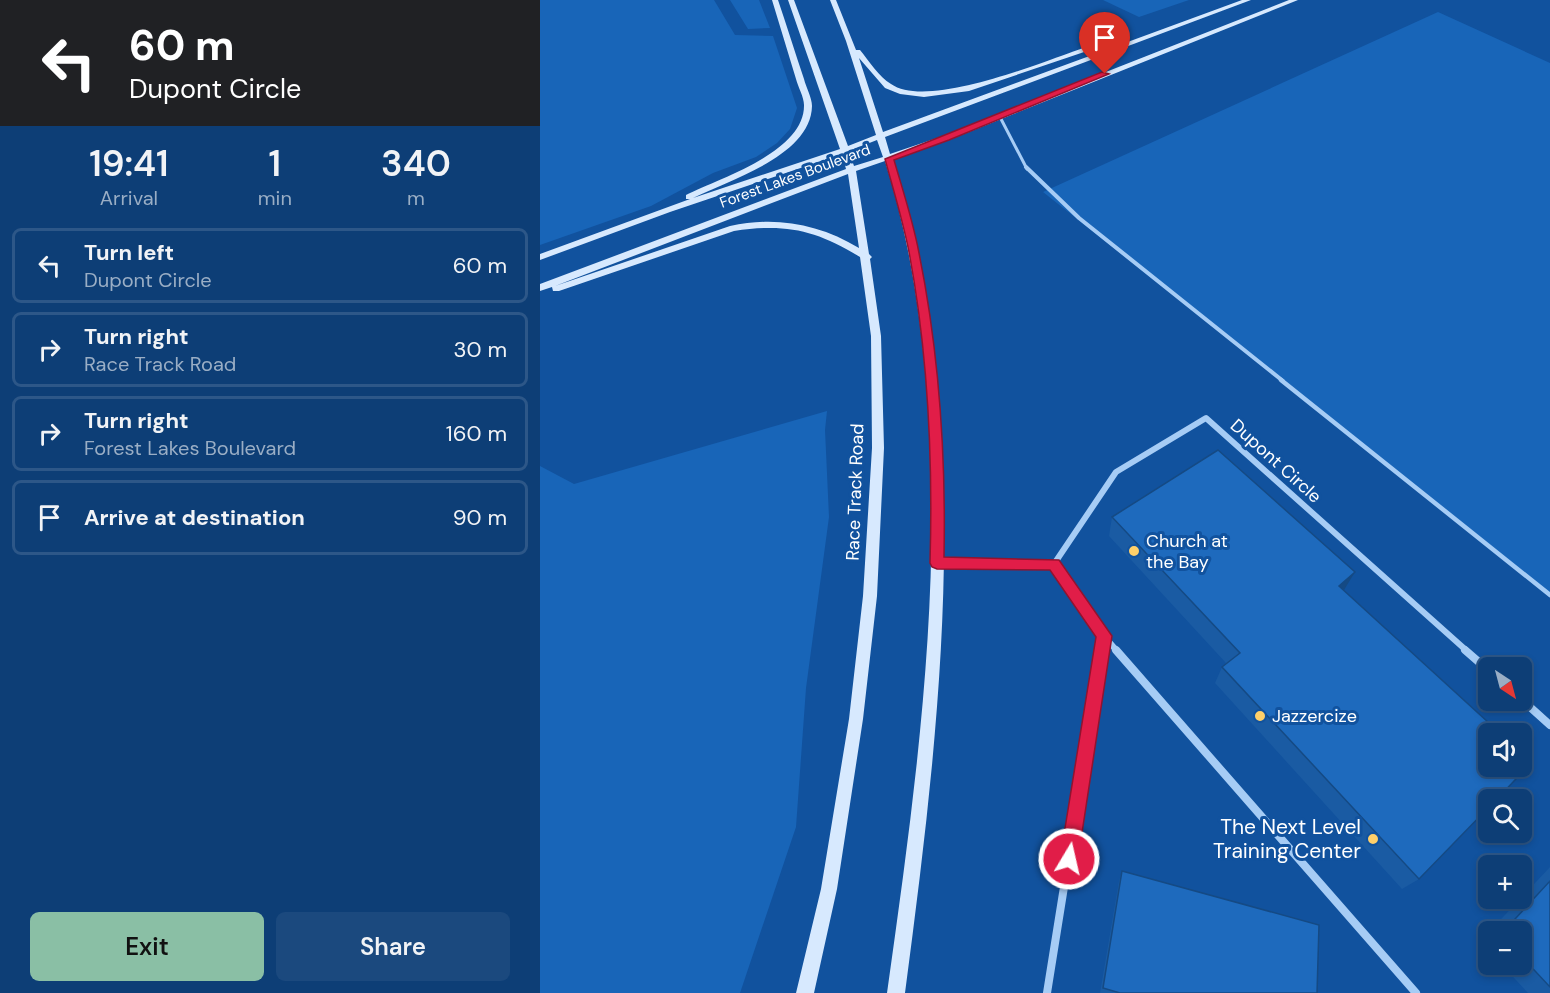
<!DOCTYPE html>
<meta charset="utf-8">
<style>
body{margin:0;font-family:"DM Sans",sans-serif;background:#1b497e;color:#f1f3f6;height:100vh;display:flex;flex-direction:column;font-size:22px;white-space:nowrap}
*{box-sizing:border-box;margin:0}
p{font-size:20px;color:#9aaec5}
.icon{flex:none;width:33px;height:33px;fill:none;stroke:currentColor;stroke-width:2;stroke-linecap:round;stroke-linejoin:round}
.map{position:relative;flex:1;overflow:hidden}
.panel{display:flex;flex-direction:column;background:#0d3e76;width:540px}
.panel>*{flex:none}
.banner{background:#202124;color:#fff;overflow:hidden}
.needle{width:39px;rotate:144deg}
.tools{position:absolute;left:938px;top:657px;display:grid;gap:12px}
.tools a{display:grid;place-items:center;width:54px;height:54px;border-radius:9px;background:#0d3e76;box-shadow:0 3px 9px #0003,0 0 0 2px #2d5788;font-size:30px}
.pin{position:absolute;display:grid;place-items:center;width:51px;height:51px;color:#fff;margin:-62px -26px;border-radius:50% 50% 50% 0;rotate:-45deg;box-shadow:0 0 6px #0007}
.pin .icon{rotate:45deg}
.me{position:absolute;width:66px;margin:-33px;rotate:9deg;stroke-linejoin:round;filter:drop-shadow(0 0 4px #0008)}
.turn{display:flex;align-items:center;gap:21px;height:126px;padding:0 30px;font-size:27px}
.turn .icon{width:78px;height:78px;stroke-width:2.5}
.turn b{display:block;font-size:42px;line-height:51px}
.eta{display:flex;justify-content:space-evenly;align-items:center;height:102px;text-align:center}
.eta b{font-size:36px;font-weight:600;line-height:42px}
.button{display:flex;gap:12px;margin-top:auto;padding:12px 30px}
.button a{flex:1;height:69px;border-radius:9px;background:#8abfa5;color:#111;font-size:24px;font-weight:600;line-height:69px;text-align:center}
.button a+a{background:#1b497e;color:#f1f3f6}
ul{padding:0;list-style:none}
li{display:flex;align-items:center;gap:18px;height:75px;margin:0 12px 9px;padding:0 18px;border:3px solid #2d5788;border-radius:9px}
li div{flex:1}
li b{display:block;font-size:22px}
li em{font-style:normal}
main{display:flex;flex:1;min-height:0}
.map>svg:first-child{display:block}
.green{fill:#1865b8}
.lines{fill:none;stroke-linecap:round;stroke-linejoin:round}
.service-far2{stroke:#a6ccf5;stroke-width:3}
.service-far1{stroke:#a6ccf5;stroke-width:4}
.service{stroke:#a6ccf5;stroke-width:4.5}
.minor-far1{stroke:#a6ccf5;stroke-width:6}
.minor{stroke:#a6ccf5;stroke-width:8}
.secondary{fill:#d7e9fe;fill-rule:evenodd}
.wall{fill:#1a5ba3}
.shaded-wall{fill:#154a84}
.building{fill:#1e6abd;stroke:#154a84;stroke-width:1.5}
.route{fill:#e11d48;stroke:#92132f;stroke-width:1.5}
.poi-dot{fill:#ffd06a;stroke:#11529e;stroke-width:2}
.labels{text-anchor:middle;stroke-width:6;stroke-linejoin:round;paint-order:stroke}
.far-street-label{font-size:15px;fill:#fff;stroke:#11529e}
.street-label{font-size:18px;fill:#fff;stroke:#11529e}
.poi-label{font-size:18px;fill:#fff;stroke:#11529e;text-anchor:start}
.near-poi-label{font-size:21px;fill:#fff;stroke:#11529e;text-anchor:end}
</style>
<main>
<section class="panel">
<div class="banner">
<div class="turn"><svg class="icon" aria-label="left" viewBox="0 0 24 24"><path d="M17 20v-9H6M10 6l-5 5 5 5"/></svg><div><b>60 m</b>Dupont Circle</div></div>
</div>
<div class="eta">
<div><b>19:41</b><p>Arrival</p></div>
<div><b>1</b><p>min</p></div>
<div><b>340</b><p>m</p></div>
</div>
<ul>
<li><svg class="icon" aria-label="left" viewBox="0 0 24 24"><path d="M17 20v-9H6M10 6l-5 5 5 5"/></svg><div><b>Turn left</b><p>Dupont Circle</p></div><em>60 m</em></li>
<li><svg class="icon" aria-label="right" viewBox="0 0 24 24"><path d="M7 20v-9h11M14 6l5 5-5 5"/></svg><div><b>Turn right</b><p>Race Track Road</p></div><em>30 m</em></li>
<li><svg class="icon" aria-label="right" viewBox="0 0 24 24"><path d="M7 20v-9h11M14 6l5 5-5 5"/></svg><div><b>Turn right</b><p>Forest Lakes Boulevard</p></div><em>160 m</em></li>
<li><svg class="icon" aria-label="arrive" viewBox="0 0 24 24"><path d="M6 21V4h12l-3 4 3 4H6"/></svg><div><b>Arrive at destination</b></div><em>90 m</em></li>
</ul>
<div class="button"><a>Exit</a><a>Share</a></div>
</section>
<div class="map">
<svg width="1010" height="993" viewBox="0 0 1010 993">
<rect width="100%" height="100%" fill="#11529e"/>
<path class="green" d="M0,0h174l21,35 38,1 24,72 -7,21 -13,14 -21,14 -43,16 -62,33 -111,39z
M190,0h29l11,28 -22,1z
M563,0h86l-50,17z
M898,12l112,51v530l-507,-401z
M287,411l-2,19 4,87 -23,171 -10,139 -56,166h-200v-527l34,18z"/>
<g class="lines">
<path class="service-far2" d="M460,117l27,52"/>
<path class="service-far1" d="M486,167l53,51 204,163"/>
<path class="service" d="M741,380l269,215"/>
<path class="minor-far1" d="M398,563l116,1 62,-92 90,-54 261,233
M514,564l50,72 13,15
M562,651l2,-15"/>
<path class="minor" d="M576,650l300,343
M925,650l23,20
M981,699l29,26
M507,993l55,-343"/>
<path class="secondary" d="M232,0h6c9,26 17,53 26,79 2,8 8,19 8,27 -1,50 -83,74 -119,92l147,-49 -52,-149h6l54,146 28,-11 -30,-94 -16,-41h6l20,50h4c9,11 19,27 31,34 37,26 154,-23 195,-37l7,2 -124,42 -45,6 -24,-3 -15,-6 -26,-30 24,74 359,-132h9l-366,137 5,17 53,-18 346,-136h9l-349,140 -57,19c26,76 39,154 46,235 18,200 -7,401 -33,599h-18c28,-199 56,-399 40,-600 -6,-79 -18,-156 -42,-232l-29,10 13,83 3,3 -2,2 11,77 3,112 -7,148 -14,123 -26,170 -23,104h-18l25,-104 28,-170 14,-123 9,-148 -1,-112 -11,-79c-44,-27 -74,-34 -126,-26l-175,60h-6l-1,-4 -12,4v-7l306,-115 -4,-15 -172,58 -130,48v-6l150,-55h-4v-4c34,-17 119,-43 118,-90 0,-8 -6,-18 -8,-26 -8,-26 -16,-53 -24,-79zM337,140l6,17 -29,9 -5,-15zM308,174l11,74c-40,-24 -83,-32 -129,-22l-175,60z"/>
</g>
<path class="wall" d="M572,517l232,73 75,289 -17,10 -187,-206 7,-16 4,-4 -117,-127z
M1010,867v126h-22l-27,-29h20v-32h-32z
M582,871l195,122h-217l19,-112z
M948,932v18l-8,-9z"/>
<path class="shaded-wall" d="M815,572l-11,18 -5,-4z"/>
<path class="building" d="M678,450l137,122 -16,14 162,148h-13v32h33v-14l11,10 -36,38h-8v8l-69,71 -197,-212 18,-14 -128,-136z
M582,871l197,54 -2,68h-197l-17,-5z
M1010,881v106l-29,-31v-24h-18z"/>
<path class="route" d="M562,72l7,2 -160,66 -55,20c9,31 19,61 25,93 20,99 27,202 25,304l115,3 53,76 -34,223 -3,6 -6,3 -7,-3 -2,-6 36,-222 -46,-67 -113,-1 -5,-2 -2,-4c3,-103 -2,-210 -21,-311 -6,-31 -16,-63 -24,-93z"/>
<g class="poi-dot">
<circle cx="594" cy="551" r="6"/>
<circle cx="720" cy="716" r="6"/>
<circle cx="833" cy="839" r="6"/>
</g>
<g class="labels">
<g class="far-street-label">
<text transform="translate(255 176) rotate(-20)" y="5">Forest Lakes Boulevard</text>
</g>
<g class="street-label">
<text transform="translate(736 461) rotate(42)" y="6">Dupont Circle</text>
<text transform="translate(315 492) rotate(-88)" y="6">Race Track Road</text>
</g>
<g class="poi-label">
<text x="606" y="547">Church at<tspan x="606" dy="21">the Bay</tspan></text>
<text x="732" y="722">Jazzercize</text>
</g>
<g class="near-poi-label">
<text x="821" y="834">The Next Level<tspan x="821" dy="24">Training Center</tspan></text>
</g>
</g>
</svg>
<div class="tools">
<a><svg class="needle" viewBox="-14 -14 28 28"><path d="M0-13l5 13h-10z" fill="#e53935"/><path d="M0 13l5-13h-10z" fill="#9aaec5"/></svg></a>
<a><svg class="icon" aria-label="sound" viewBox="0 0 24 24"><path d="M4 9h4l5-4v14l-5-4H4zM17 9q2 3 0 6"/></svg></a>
<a><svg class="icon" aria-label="search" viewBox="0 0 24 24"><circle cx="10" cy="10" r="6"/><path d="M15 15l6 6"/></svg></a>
<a>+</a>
<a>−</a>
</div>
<div class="pin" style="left:565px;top:74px;background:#d93025"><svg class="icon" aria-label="arrive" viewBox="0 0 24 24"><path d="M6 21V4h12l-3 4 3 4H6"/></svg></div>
<svg class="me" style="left:529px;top:859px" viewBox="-20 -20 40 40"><circle r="17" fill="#e11d48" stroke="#fff" stroke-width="3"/><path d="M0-11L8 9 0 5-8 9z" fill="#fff"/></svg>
</div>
</main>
